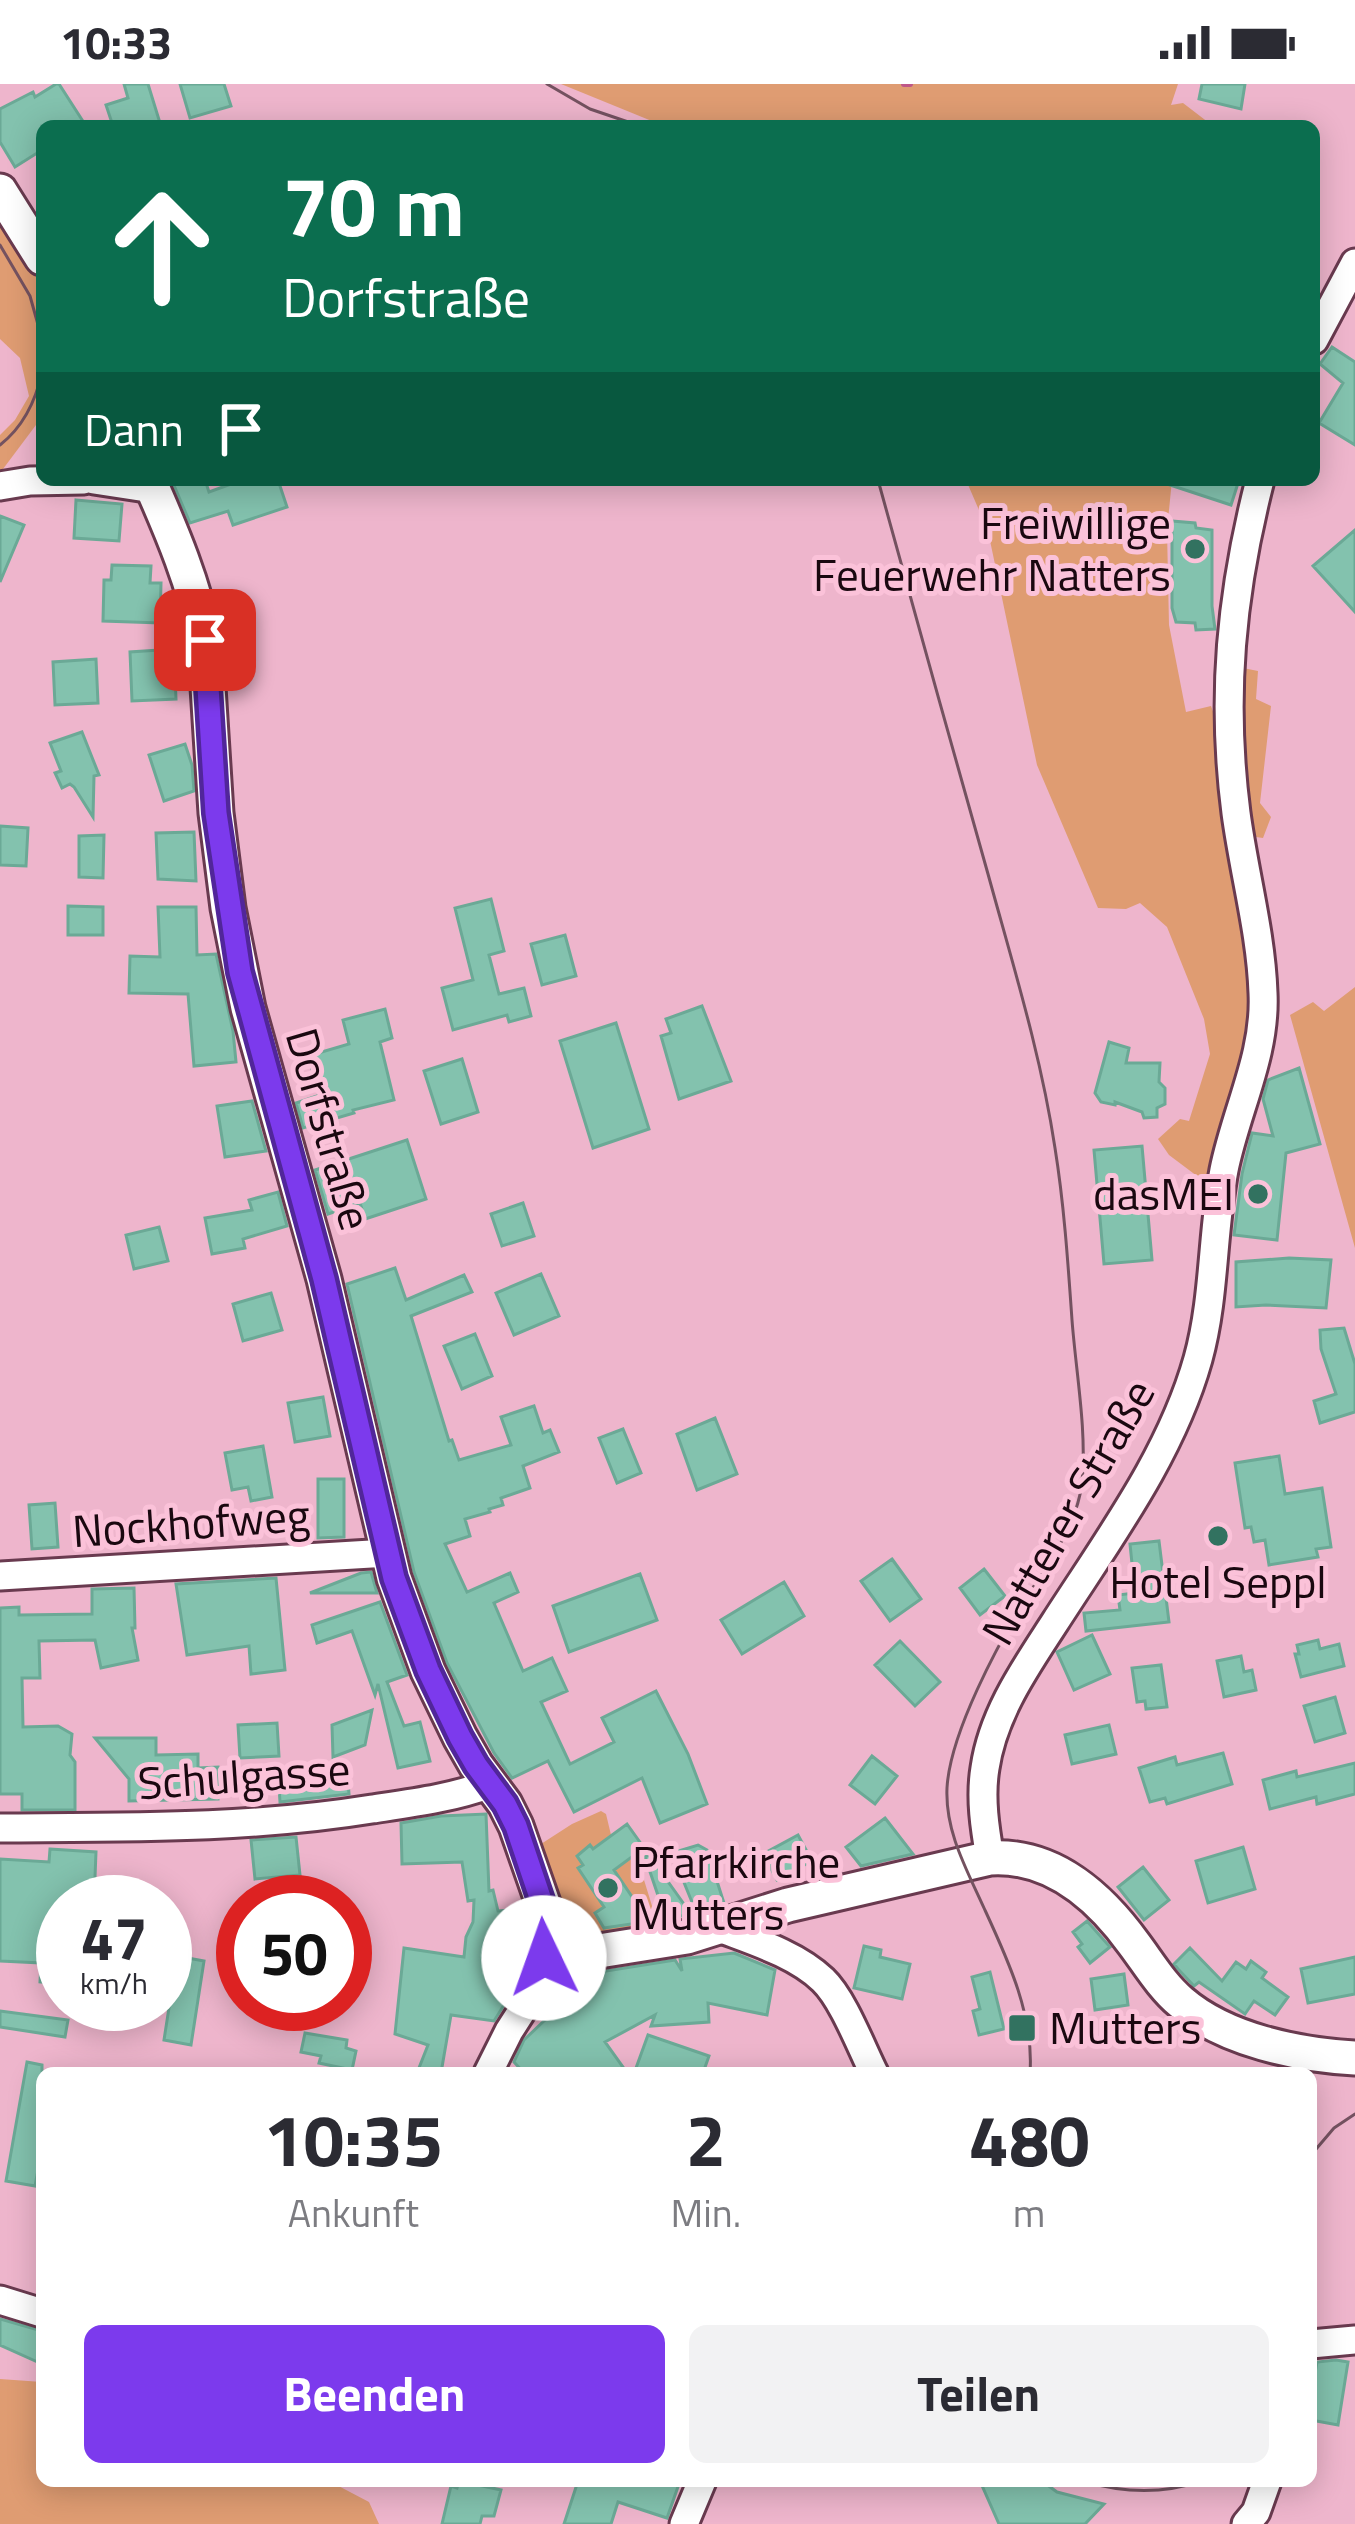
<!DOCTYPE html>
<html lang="de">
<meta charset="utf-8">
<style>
body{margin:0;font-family:"Titillium Web",sans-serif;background:#f2f2f3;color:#2b2b33;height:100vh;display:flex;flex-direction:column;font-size:45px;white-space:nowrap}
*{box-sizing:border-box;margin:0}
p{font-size:39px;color:#7c7c81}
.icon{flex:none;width:66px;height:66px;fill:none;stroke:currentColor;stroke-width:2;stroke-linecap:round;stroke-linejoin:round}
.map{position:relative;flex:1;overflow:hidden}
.sheet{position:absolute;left:36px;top:1983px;width:1281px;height:420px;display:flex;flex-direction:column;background:#fff;border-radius:18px;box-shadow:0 6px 30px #0003}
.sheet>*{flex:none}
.top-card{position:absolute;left:36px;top:36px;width:1284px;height:366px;border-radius:18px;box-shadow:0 6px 30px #0003;background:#0b6e4f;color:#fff;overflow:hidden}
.speed{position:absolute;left:36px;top:1791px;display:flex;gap:24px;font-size:60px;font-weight:700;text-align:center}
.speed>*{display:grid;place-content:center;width:156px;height:156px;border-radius:50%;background:#fff;box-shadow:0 6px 30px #0003;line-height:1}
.speed small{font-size:30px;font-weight:400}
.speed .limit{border:18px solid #d22;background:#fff;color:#111}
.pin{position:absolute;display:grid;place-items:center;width:102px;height:102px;color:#fff;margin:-51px;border-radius:24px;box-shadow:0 6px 18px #0006}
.me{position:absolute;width:132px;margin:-66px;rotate:357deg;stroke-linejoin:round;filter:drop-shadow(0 0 9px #0008)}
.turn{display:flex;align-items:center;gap:42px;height:252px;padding:0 48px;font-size:54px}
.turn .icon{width:156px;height:156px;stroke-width:2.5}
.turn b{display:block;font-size:84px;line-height:102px}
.then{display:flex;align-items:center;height:114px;padding:0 48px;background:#0003;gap:24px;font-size:45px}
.eta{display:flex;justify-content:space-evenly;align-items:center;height:204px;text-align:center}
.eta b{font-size:72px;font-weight:700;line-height:84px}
.primary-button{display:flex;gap:24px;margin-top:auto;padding:24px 48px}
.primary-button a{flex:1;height:138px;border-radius:18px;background:#7c3aed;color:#fff;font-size:48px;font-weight:700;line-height:138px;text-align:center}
.primary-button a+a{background:#f2f2f3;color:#2b2b33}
.status{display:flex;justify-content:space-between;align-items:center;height:84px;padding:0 60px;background:#fff;direction:ltr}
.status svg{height:33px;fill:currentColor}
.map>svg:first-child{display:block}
.green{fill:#df9c72}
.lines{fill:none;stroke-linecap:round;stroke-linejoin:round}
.stream{stroke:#bf5788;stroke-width:6}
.building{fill:#83c2ae;stroke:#6ba996;stroke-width:3}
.minor-casing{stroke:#693a4f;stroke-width:33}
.major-casing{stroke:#693a4f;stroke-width:39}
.minor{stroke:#fff;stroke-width:27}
.major{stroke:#fff;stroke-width:33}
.tram{stroke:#745260;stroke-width:3}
.route-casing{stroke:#51269a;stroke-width:30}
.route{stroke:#7c3aed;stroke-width:21}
.poi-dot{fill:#327260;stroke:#fbc2d9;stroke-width:4.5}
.labels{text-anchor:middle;stroke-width:10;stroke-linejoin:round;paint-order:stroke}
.poi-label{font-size:45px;fill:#1a0810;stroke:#fbc2d9;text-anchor:end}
.street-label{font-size:45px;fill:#1a0810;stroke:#fbc2d9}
</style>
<div class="status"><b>10:33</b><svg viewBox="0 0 49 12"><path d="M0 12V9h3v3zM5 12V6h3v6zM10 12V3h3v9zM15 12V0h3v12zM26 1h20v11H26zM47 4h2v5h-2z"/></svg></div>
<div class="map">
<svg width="1355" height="2440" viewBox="0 0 1355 2440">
<rect width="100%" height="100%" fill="#eeb5cc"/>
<path class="green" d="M561,0h617l-7,21 12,-2 30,23h-549z
M0,128l42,68v137l-42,56v-38l15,-15 14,-24 -9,-38 -20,-19z
M966,396h206l-5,50 2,95 17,87 25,-6 9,24 32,240 2,49 -20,64 -25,102 -40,-30 -11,-16 22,-20 9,2 21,-67 -6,-35 -37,-92 -27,-24 -14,6 -28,-1 -61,-143 -49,-234z
M1243,584l15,3 -2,28 15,7 -11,97 11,14 -8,21 -14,-2 -11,-99z
M1355,903v261l-65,-233 23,-13 11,9z
M601,1727l5,3 5,21 29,32 17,55 -1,12c-12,1 -27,6 -40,5 -37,-2 -75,-61 -75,-95l31,-20z
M0,2295l42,3v99h287l40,21 10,22h-379z"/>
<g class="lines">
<path class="stream" d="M904,0h6"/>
</g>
<path class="building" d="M56,0h3l27,42h-44v24l-27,17 -15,-25v-33l33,-17 2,5z
M124,0h24l12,39 -9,3h-38l-7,-21 22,-7z
M180,0h44l7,22 -41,12z
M1202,0h43l-4,25 -42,-10z
M1332,263l23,15v83l-36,-22 24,-40 -23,-19z
M183,396h22l4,12 33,-12h36l9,27 -54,18 -5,-14 -38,12 -17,-40z
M1165,396h74l-8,25 -67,-22z
M76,416l46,4 -3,37 -45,-3z
M0,432l24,9 -24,57z
M1172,437l23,2 1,5 16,2v76l3,23 -19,1 -1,-7 -19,-1 -4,-14z
M1355,446v82l-42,-46z
M112,481l39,1 -1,17h11l-1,40 -57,-2 1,-41h7z
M174,565l2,50 -44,2 -2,-49z
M96,575l2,44 -43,2 -2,-43z
M82,648l17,43 -5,1 -1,41 -19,-30 -4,-3 -8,4 -7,-15 6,-2 -11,-28z
M185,660l7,21 2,26 -30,10 -15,-46z
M0,742l28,2 -2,38 -26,-1z
M194,748l2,49 -38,-2 -2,-46z
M104,751l-1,43 -24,-1v-41z
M491,815l13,52 -15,4 10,39 25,-6 7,28 -22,6 -2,-7 -54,15 -11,-42 31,-8 -18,-72z
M68,822l35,1v28h-35z
M158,823h38l1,48 19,-1 17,77 3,31 -42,4 -6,-72 -59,-1 1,-37 30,1z
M565,851l11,41 -34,9 -11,-41z
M702,922l29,75 -52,18 -18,-63 10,-3 -5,-14z
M385,925l7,29 -12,4 14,58 -41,10 1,3 -51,15 -7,-25 24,-8 -12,-39 41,-12 -6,-24z
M616,939l33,106 -56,19 -33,-107z
M1109,958l20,6 -3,15h34l-1,19 6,6v16l-8,4v9l-13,1 -2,-6 -27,-10v3l-14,-3 -6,-9z
M462,975l16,53 -37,12 -17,-53z
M1299,984l21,76 -34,9 -9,87 -43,-5 8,-61 10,-41 21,3 -10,-37 5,-19z
M252,1017l14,50 -41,6 -8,-51z
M407,1056l19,59 -61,20 -5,-16 -32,11 -13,-44z
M1142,1062l10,114 -48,4 -10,-114z
M278,1108l9,34 -44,13 2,9 -33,6 -7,-36 47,-8 -3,-10z
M523,1119l11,33 -32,10 -11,-32z
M159,1143l9,34 -34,8 -8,-34z
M1289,1174l42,2 -5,48 -60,-3 -30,2v-45z
M395,1184l11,32 58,-25 8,17 -61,24 38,125 3,-1 7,20 52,-15 -10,-28 33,-11 9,27 7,-3 9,22 -36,14 7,22 -29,10 2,7 -14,4 1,3 -25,7 5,17 -25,8 22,48 43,-19 8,19 -24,11 29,68 29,-13 15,33 -26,11 29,62 44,-22 -12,-24 54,-27 32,63 19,50 -47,19 -18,-45 -68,34 -26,-51 -36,17 -18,-25 -47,-90 -33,-91 -67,-288z
M541,1190l18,42 -45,19 -18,-42z
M271,1209l11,37 -39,11 -10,-37z
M1344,1244l11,36v48l-35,11 -6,-22 22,-7 -15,-45 -1,-19z
M475,1250l17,42 -30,13 -18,-43z
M323,1313l7,39 -35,6 -7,-39z
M715,1334l22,56 -40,16 -20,-56z
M623,1345l18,44 -24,10 -18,-45z
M263,1362l9,51 -21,4 -3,-14 -16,3 -7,-37z
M1279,1372l6,38 37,-6 9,59 -15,2 2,8 -49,8 -4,-25 -11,2 -3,-15 -6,1 -10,-65z
M318,1395h26v58l-26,1z
M55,1419l3,44 -26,2 -3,-44z
M1159,1457l10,81 -83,9 -2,-18 36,-3 -2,-15 17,-2 -5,-49z
M892,1475l29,40 -31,22 -29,-40z
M984,1485l21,27 -25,19 -20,-27z
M371,1488l6,21h-67l51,-20z
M640,1490l17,46 -88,32 -16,-46z
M276,1494l9,92 -34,4 -2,-28 -62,9 -11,-71z
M784,1498l20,34 -62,38 -21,-34z
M134,1504l1,40h-3l6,32 -37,8 -6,-28 -56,1 1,37h-18l1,49 35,-1 14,8 -2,21 5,7v48h-53v-16h-22v-186l19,-1v8l73,-1v-25z
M380,1518l27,73 -20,7 17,44 16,-4 10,39 -32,7 -20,-84 -3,11 -23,-64 -35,12 -5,-18z
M1092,1551l18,39 -36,16 -17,-38z
M1318,1556l2,9 19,-5 5,22 -43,11 -6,-23h4l-2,-9z
M900,1557l40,41 -25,24 -40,-41z
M1241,1572l3,16 8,-2 4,20 -32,7 -7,-36z
M1161,1581l6,42 -21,2 -1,-8 -8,1 -5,-34z
M1335,1613l10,36 -30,9 -11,-36z
M372,1626l-7,35 -32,12 -1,-32z
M277,1639l2,33 -39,2 -2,-33z
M1109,1641l7,29 -44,10 -7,-29z
M95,1654h61v17l42,-1v14l20,-1v32l-89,2v-22z
M1223,1669l9,31 -65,20 -2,-6 -15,4 -11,-34 36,-11 2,8z
M872,1672l25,20 -22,28 -25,-19z
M1355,1679v31l-38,10 -1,-7 -46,12 -7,-29 33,-9 1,6z
M347,1683l2,27 -69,8 -2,-31z
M486,1730l3,77 4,-1 5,21 25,-2 1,3 -5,69 -25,40 -43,-6 -10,58h-24l11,-28 -33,-11 9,-86 60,9 2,-20 7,-15 1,-22 -6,1 -6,-39 -60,2 -1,-41 40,-7z
M885,1734l28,36 -52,12 -15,-19z
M627,1740l17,24 -30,22 31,46v6l-41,6 -9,-15 9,-6 -26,-39 5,-3 -6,-9 13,-11 3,4z
M798,1751l14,26 -35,19 -14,-26z
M296,1753l4,38 -45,4 -4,-39z
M698,1761l9,5 17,53 -28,9 -24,-59z
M1243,1763l12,42 -47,14 -12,-42z
M50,1765l46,3 -2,50h-31v82l-23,-2 1,-19 -41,-2v-102l49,3z
M649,1771l42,59 -25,5 -21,-62z
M1143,1783l26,33 -25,20 -26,-33z
M1087,1837l23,26 -20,16 -12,-16 4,-3 -9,-12z
M864,1862l17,4 -1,7 30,7 -8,35 -48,-11z
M1190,1864l32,33 14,-19 10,7 5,-8 15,11 -4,6 26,19 -13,18 -21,-14 -9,13 -46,-32 -5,4 -16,-17 -4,-5z
M734,1869l41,17 -8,45 -59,-12 1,19 -58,4 4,-11 -50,27 18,25 -10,6h-89l-10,-11 10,-22 23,-22 -5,-5 8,-13 56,-29 69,-11 7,11 -2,-12z
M177,1872l27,5 -13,84 -27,-5z
M1355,1873v37l-47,9 -7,-34z
M990,1888l14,57 -25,6 -6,-24 7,-2 -8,-32z
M1124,1890l4,31 -33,5 -4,-31z
M0,1927l68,9 -3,17 -65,-10z
M305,1949l42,7 -1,8 10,3 -4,19 -33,-7 2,-7 -20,-4z
M648,1951l61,21 -6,17h-51l-16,-5z
M27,1978l15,3v83l-7,38 -29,-5z
M0,2235l42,12v33l-42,-19z
M1336,2276l12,2 -10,63 -27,-5v-23l6,-35z
M459,2397l42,9 -7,26h-12l-2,8h-38l9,-38 6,2z
M578,2397h102l-13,37 -49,-16 -7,22h-47z
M980,2397h62l15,11 47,12 -19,20h-86z"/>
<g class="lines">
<defs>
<path id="minor" d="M1314,256l41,-77
M94,396l59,9
M0,402l30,-5 54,-1
M0,1492l388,-23
M0,1744c124,-1 249,1 372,-19 40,-6 80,-11 118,-25
M990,1774c-5,-29 -10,-60 -5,-90 8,-55 41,-101 70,-146 54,-84 116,-167 143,-263 17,-61 14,-127 26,-189 12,-60 42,-115 39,-177 -2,-60 -19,-120 -27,-180 -15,-116 -5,-220 24,-333
M719,1844c34,13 77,26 104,52 20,19 38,67 51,93
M488,1989l21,-42 32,-50
M0,2216l42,13
M1311,2260l44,-4
M684,2440l18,-43
M1246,2440l10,-12 11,-31"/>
<path id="major" d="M0,107l42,67
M149,396c23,52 45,104 56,160l11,173 12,95 20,100 76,271 70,299 34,93 32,66 16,28 29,39 11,22 29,83 -4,72
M541,1897l58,-30 88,-14 101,-32 202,-47c62,-4 110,39 144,86 15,20 28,42 47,58 44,38 117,53 174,56"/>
</defs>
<use href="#minor" class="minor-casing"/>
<use href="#major" class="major-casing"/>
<use href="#minor" class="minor"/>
<use href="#major" class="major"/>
<path class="tram" d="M547,0l43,25 50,17
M0,161l30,51 12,43
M0,361c23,-18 36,-45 42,-73
M878,396c36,131 73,263 110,394 25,91 53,181 67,274 9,56 13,115 17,172 4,53 15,110 10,163 -5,42 -33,79 -55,114 -29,47 -77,136 -80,191 -2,44 20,82 37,120 24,52 50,107 46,165
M1311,2071l23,-27 21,-14
M1084,2397c39,12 77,14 116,0"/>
</g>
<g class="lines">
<defs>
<path id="route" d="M205,556l11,173 24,159 84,307 70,299 34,92 32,67 16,28 29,39 11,22 28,83v49"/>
</defs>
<use href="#route" class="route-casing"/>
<use href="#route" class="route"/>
</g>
<g class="poi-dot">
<circle cx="1195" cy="465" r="12"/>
<circle cx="1258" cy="1110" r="12"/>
<circle cx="1218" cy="1452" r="12"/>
<circle cx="608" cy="1804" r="12"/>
<rect x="1007" y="1929" width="30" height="30" rx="6"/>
</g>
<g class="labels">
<g class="poi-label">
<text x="1171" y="455">Freiwillige<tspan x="1171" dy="52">Feuerwehr Natters</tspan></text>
<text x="1234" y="1126">dasMEI</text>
<text x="1218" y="1514" text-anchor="middle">Hotel Seppl</text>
<text x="632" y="1794" text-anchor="start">Pfarrkirche<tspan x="632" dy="52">Mutters</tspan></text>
<text x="1049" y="1960" text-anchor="start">Mutters</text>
</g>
<g class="street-label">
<text transform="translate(329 1045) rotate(74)" y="16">Dorfstraße</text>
<text transform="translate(1068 1428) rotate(-60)" y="16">Natterer Straße</text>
<text transform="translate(191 1439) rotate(-4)" y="16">Nockhofweg</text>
<text transform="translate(244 1692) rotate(-4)" y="16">Schulgasse</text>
</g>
</g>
</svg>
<div class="speed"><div>47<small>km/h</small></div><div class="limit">50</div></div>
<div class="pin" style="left:205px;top:556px;background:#d93025"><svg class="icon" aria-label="arrive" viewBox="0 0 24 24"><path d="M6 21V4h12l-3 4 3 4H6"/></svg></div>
<svg class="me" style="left:544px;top:1874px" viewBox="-20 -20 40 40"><circle r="19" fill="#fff"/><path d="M0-13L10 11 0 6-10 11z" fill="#7c3aed"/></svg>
<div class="top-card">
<div class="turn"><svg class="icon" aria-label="ahead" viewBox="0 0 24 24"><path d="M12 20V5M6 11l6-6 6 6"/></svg><div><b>70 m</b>Dorfstraße</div></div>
<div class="then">Dann<svg class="icon" aria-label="arrive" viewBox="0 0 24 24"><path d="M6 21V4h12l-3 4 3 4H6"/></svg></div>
</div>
<section class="sheet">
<div class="eta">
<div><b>10:35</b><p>Ankunft</p></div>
<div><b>2</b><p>Min.</p></div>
<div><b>480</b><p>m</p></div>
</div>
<div class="primary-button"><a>Beenden</a><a>Teilen</a></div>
</section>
</div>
